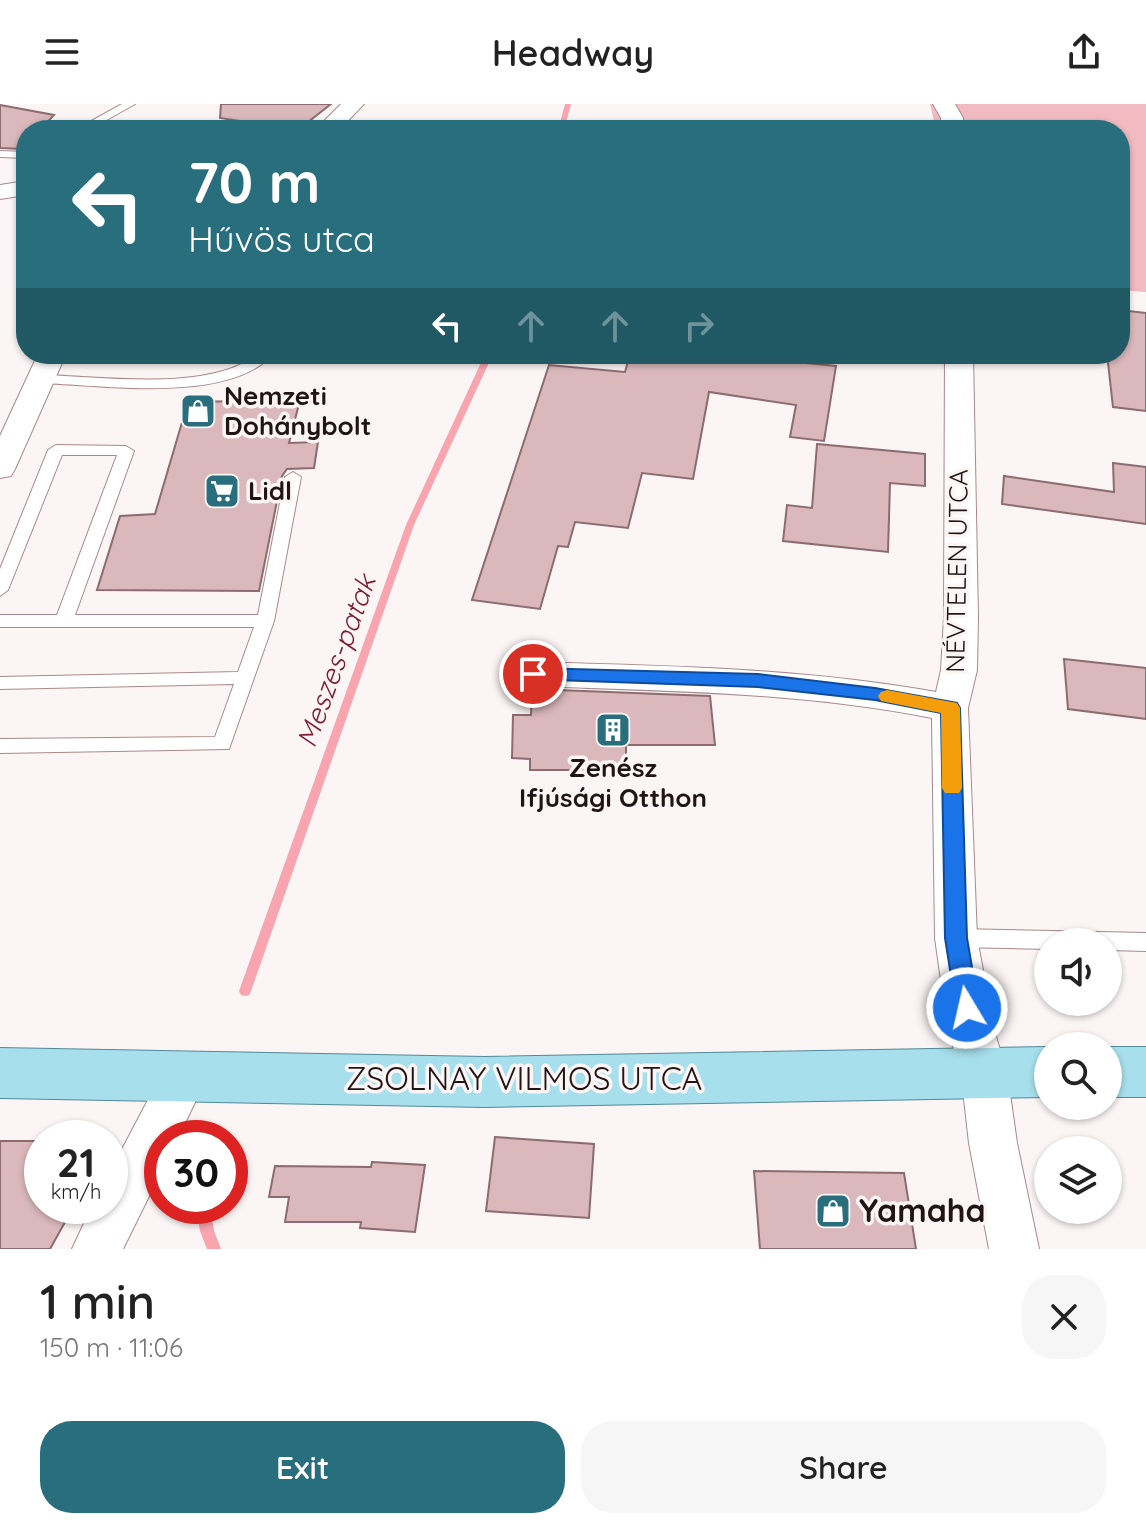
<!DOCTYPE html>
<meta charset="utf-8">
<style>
body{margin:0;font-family:Quicksand,sans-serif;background:#f6f6f6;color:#222;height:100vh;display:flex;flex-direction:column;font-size:30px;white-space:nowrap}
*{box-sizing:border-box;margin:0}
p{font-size:26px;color:#767676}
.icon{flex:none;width:44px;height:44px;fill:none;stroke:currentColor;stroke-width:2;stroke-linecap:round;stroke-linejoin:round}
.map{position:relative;height:1145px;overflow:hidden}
.details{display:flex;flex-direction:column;background:#fff;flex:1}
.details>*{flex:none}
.guide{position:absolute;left:16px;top:16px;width:1114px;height:244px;border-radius:32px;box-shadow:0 2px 6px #0004;background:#296e7d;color:#fff;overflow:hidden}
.tools{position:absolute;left:1034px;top:824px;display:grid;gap:16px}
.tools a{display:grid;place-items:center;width:88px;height:88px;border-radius:50%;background:#fff;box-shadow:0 2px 6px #0004;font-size:40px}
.speed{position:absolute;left:24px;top:1016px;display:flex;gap:16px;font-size:40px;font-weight:700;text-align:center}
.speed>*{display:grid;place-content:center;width:104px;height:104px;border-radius:50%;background:#fff;box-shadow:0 2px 6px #0004;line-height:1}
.speed small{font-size:20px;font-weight:400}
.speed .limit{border:12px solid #d22;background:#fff;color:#111}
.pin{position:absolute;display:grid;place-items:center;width:68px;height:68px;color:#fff;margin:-34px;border:4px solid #fff;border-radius:50%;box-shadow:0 2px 8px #0007}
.me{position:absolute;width:88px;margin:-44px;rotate:351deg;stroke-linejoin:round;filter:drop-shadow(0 0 6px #0008)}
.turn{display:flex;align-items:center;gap:28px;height:168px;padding:0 40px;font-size:36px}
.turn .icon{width:104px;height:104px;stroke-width:2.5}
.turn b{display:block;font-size:56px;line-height:68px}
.lanes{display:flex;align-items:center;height:76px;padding:0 40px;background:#0003;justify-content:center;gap:40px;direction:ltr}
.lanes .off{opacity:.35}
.round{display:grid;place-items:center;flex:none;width:84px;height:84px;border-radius:32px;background:#f6f6f6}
.headline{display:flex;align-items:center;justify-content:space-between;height:136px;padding:0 40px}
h1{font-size:48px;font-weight:600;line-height:60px}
.cta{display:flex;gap:16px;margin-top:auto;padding:16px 40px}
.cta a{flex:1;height:92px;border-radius:32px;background:#296e7d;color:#fff;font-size:32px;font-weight:600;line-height:92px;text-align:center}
.cta a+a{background:#f6f6f6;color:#222}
header{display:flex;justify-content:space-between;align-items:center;height:104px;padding:0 40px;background:#fff;font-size:36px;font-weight:600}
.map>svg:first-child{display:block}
.green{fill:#f2bac1}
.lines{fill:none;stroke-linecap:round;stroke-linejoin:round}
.stream{fill:#f8a5b0;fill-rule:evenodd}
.building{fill:#dab8bb;stroke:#8c6c70;stroke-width:2}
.service-casing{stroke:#a9898c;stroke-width:2}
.minor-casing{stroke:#a9898c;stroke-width:2}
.primary-casing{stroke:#518a98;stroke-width:2}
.service{fill:#fff;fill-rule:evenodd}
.minor{fill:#fff;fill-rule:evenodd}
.primary{fill:#a7dfec;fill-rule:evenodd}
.route{fill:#1a73e8;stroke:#114b97;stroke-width:2}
.slow{fill:#f59e0b}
.labels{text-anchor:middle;stroke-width:7;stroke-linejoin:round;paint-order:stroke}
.poi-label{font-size:26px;font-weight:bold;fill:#201415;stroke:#fcf5f5;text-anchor:start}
.street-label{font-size:26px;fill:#201415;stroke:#fcf5f5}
.water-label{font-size:28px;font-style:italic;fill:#7c1d35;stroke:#fcf5f5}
.near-street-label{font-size:32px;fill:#201415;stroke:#fcf5f5}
.near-poi-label{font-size:32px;font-weight:bold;fill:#201415;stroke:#fcf5f5;text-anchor:start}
</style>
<header><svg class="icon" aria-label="menu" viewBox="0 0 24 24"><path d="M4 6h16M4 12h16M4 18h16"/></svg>Headway<svg class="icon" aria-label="share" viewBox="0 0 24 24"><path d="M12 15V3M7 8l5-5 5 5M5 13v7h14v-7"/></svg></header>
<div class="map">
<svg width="1146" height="1145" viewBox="0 0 1146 1145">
<rect width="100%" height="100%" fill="#fcf5f5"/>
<path class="green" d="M930,0h216v188l-26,-2v-160h-184z"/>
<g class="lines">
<path class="stream" d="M565,0h6l-7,26h-6z
M485,250h8l-79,171 -163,466 -2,4 -4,1 -4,-1 -2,-4 167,-466z
M196,1102h14l4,25 7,18h-14l-7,-18z"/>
</g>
<path class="building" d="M221,0h110l-33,26 -78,-12z
M0,1l54,10 -14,15h-14v15l-4,4 -22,-1z
M1120,206l26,3v98l-33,-4 -6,-53h13z
M630,250h137l-1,5 70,7 -12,75 -34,-4 6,-32 -87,-13 -16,87 -51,-6 -14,55 -53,-6 -7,25 -10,-1 -18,63 -68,-9 77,-235 76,7z
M300,296l-11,43 29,-1 -4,26 -27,1 -5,7 -23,115 -162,-1 23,-74 35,-2 33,-112z
M817,340l108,10v32l-35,-3 -2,69 -105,-11 4,-36 25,3z
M1113,359l33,4v57l-144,-20 2,-28 110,16z
M1064,555l82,9v51l-78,-10z
M532,585l178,7 5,49h-89v25h-96v-11l-18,-1 1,-43h18z
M495,1033l99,7 -5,74 -103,-7z
M0,1037h42v65h32l-24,43h-50z
M372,1058l53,3 -10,67 -55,-4 1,-6h-76l4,-25h-20l6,-31 96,1z
M754,1067l150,2 12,76h-156z"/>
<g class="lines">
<defs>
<path id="service" d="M122,0h13l-46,26h-14z
M0,47l26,1v6l-26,-1z
M258,250h15c-44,50 -171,31 -232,29l-7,-4 7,-4c61,1 167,18 217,-21z
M56,341l70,1 8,5 -59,164h183l27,-138 8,-5 8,5 -27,144 -45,128 -229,4v-14l215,-2 19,-53 -234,5v-12l238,-5 16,-45h-254v-12h57l60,-160h-55l-54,135 -8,6v-27l48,-119z
M956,825l190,4v18l-38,-1v-8h-60v7l-92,-2 -8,-3 -3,-6 3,-6z"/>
<path id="minor" d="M341,0h23l-25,26h-24z
M933,0h22l8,14v12h-22v-12z
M26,77v14l-26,4v-14z
M38,250h28l-51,115 -4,7 -11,2v-42z
M945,250h28l5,264 -1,52 -9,38 9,230 17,92 13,43 10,70 22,106h-50l-20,-106 -8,-70 -13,-43 -13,-92 -3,-220c-132,-26 -265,-27 -399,-32l-13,-3 -5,-9 5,-9 13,-3c135,4 269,6 403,30l5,-22 3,-52z
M184,952l16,6 7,15 -29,61h-16v32l-39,79h-51l20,-43h18v-34l58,-110z"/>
<path id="primary" d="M1048,943v50l-563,10 -485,-9v-50l485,9z
M1108,943h38v50h-38z"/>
</defs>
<use href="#service" class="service-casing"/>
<use href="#minor" class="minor-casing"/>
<use href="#primary" class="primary-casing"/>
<use href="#service" class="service"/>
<use href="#minor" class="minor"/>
<use href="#primary" class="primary"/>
</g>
<path class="route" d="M533,564l225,6 117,14 82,15 3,5 7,230 12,70 -4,7 -8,3 -8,-3 -3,-7 -11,-70 -4,-225 -66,-13 -117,-13 -232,-8 -2,-5z"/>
<path class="slow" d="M887,586l70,13 3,5 2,80 -3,5h-14l-3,-5 -1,-75 -60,-12 -3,-5 3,-4z"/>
<defs>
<symbol id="shop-square" viewBox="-11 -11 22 22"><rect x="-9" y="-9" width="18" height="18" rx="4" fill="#296e7d" stroke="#fcf5f5"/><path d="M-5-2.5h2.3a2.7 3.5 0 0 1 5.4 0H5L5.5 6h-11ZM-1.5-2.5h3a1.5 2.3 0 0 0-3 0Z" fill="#fff"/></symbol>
<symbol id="supermarket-square" viewBox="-11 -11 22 22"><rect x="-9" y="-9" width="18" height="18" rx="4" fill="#296e7d" stroke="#fcf5f5"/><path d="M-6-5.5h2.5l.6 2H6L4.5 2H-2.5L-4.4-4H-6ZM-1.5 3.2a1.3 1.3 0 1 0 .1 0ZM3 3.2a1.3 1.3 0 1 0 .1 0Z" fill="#fff"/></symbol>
<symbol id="building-square" viewBox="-11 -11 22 22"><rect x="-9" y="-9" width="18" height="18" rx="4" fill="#296e7d" stroke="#fcf5f5"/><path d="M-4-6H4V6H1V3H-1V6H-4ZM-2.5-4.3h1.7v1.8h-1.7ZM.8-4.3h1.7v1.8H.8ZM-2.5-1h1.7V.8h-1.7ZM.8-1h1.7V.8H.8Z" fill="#fff"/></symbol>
</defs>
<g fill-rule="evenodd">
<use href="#shop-square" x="178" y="287" width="40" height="40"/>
<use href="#supermarket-square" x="202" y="367" width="40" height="40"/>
<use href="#building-square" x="593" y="606" width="40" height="40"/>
<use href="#shop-square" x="813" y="1087" width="40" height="40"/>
</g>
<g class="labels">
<g class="poi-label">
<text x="224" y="301">Nemzeti<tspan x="224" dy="30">Dohánybolt</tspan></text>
<text x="248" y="396">Lidl</text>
<text x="613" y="673" text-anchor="middle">Zenész<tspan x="613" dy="30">Ifjúsági Otthon</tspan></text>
</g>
<g class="street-label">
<text transform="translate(957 467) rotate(-89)" y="9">NÉVTELEN UTCA</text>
</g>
<g class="water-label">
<text transform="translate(336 557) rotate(-70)" y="10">Meszes-patak</text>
</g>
<g class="near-street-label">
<text x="524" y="986">ZSOLNAY VILMOS UTCA</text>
</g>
<g class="near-poi-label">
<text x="859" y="1118">Yamaha</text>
</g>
</g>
</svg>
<div class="tools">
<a><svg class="icon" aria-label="sound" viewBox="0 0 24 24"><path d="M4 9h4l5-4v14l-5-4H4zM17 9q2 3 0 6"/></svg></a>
<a><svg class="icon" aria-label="search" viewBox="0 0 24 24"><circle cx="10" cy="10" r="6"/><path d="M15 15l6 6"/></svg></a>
<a><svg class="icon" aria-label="layers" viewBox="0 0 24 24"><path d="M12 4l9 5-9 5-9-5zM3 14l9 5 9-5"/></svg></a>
</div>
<div class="speed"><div>21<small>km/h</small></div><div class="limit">30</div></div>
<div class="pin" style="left:533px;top:570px;background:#d93025"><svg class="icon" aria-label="arrive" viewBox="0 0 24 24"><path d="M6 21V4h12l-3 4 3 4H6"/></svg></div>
<svg class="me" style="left:967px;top:904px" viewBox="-20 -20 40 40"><circle r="17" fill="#1a73e8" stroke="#fff" stroke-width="3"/><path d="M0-11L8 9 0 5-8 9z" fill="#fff"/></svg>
<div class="guide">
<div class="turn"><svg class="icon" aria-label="left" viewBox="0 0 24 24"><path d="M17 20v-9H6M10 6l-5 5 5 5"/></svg><div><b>70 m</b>Hűvös utca</div></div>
<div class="lanes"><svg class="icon" aria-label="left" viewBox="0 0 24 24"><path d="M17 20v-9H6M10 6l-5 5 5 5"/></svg><svg class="icon off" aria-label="ahead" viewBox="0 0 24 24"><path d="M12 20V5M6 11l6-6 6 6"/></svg><svg class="icon off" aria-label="ahead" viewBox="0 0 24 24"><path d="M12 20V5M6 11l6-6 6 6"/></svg><svg class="icon off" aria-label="right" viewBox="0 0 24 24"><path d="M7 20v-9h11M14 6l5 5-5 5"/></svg></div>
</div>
</div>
<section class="details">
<div class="headline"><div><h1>1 min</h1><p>150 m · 11:06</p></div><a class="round"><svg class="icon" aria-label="close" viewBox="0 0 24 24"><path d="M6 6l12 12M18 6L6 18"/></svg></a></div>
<div class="cta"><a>Exit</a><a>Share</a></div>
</section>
